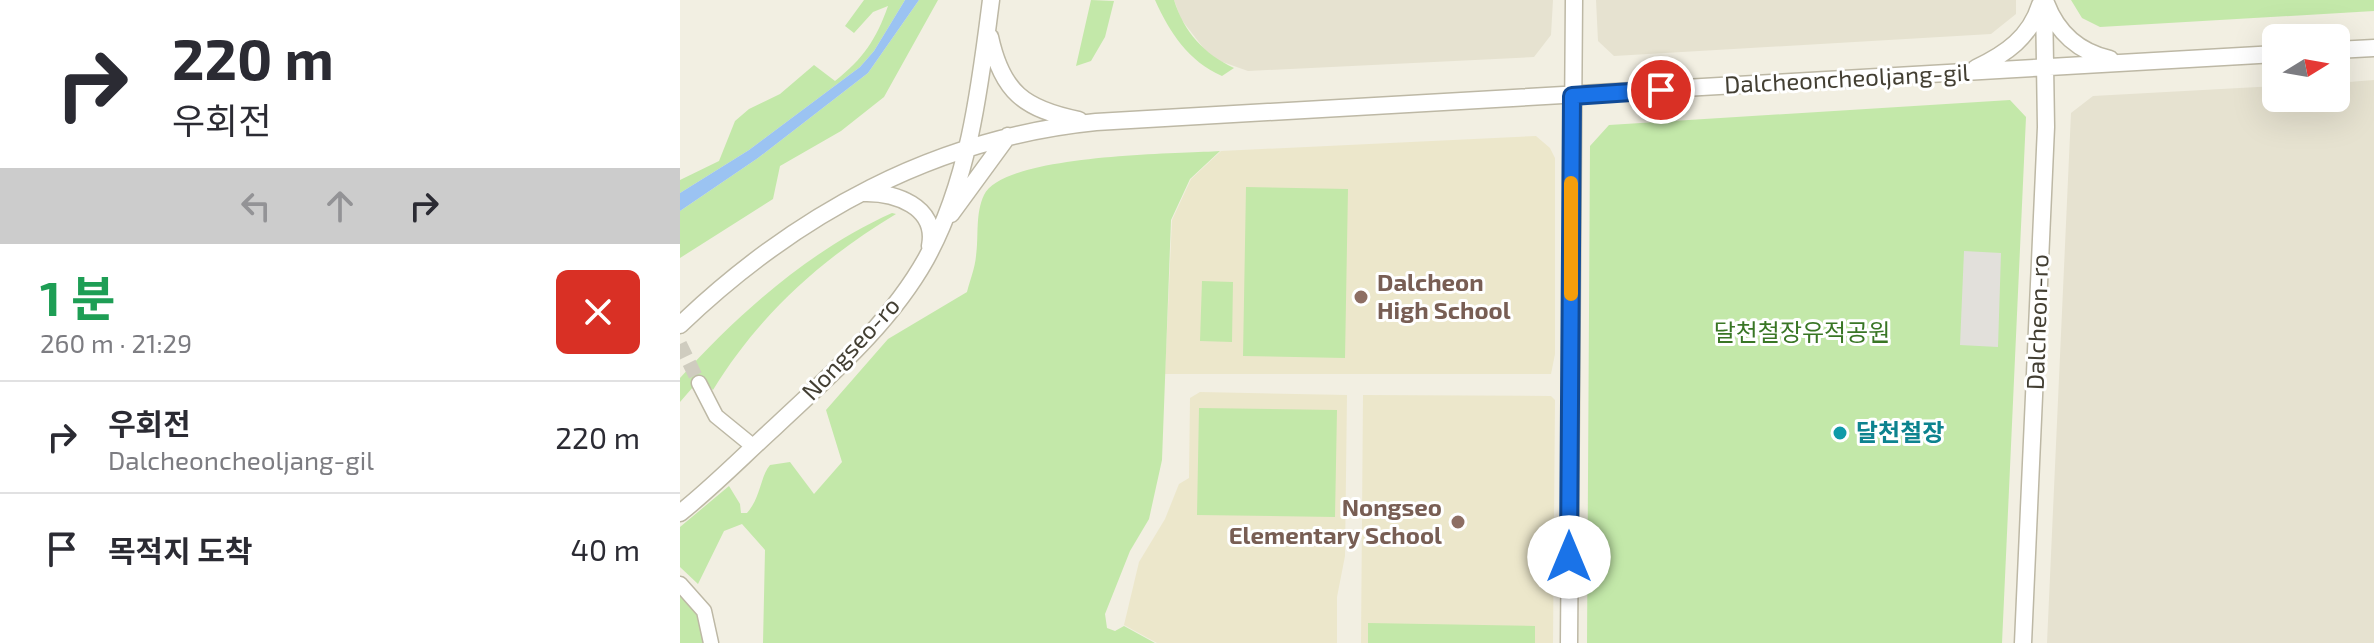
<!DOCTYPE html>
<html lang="ko">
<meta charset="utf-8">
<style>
body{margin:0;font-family:"Exo 2","Noto Sans KR",sans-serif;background:#f7f7f7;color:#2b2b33;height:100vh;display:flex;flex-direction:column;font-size:30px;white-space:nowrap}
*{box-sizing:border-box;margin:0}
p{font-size:26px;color:#7c7c81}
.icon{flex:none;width:44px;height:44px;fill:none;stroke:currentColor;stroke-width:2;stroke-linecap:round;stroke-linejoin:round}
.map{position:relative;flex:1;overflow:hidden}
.sheet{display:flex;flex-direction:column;background:#fff;width:680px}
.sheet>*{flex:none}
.hud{background:#fff;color:#2b2b33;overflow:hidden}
.needle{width:52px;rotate:79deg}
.controls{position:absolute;left:1582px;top:24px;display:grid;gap:16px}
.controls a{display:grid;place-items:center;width:88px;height:88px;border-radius:12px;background:#fff;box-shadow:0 8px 32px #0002;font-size:40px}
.pin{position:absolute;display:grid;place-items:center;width:68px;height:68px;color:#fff;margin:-34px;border:4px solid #fff;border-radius:50%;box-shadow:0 2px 8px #0007}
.me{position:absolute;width:88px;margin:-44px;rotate:0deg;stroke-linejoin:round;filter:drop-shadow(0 0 6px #0008)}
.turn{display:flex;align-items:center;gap:28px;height:168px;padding:0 40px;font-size:36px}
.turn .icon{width:104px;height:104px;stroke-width:2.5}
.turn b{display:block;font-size:56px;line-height:68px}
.lanes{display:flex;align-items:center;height:76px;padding:0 40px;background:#0003;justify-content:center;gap:40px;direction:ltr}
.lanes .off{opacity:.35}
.round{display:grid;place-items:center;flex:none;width:84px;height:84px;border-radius:12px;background:#f7f7f7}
.summary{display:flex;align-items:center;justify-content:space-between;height:136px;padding:0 40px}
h1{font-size:48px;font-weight:700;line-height:60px;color:#1e9e55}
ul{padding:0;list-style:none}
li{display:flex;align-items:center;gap:24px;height:112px;padding:0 40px;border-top:2px solid #e1e1e2}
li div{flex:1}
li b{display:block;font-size:30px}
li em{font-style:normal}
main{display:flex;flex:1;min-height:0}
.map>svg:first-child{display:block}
.residential{fill:#e6e2d0}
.education{fill:#ece7cb}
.green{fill:#c3e8a9}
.parking{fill:#e2e0db}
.water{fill:#9bc3f2}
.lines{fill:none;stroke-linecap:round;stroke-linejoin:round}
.minor-tunnel{stroke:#cfccbf;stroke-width:14;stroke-dasharray:14 7;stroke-linecap:butt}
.minor-casing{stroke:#bdb8a5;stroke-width:17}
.tertiary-casing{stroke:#bdb8a5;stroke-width:19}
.minor{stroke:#fff;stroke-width:14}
.tertiary{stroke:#fff;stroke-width:16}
.route-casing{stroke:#114b97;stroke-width:20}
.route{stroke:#1a73e8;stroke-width:14}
.slow{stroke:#f59e0b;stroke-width:14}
.education-dot{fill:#8d6e63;stroke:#fff;stroke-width:3}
.culture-dot{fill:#0f9aa8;stroke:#fff;stroke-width:3}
.labels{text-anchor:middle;stroke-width:6;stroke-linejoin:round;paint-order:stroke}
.street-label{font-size:24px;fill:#433f33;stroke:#fff}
.education-label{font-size:24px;font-weight:bold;fill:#785e54;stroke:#fff;text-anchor:start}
.park-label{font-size:24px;fill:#397625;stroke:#fff}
.culture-label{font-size:24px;font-weight:bold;fill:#0d838f;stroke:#fff;text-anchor:start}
</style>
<main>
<section class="sheet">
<div class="hud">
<div class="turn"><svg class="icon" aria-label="right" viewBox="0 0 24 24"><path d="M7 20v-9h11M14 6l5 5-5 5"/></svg><div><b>220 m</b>우회전</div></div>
<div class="lanes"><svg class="icon off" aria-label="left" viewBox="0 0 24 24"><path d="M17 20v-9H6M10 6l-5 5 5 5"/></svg><svg class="icon off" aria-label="ahead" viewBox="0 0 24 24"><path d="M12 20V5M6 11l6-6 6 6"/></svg><svg class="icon" aria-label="right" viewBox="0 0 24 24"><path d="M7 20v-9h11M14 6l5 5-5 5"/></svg></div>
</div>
<div class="summary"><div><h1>1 분</h1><p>260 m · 21:29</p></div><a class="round" style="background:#d93025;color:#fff"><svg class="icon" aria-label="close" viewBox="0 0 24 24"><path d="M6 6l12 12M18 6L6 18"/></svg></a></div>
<ul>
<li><svg class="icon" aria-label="right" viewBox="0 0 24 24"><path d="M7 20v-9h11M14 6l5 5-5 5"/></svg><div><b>우회전</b><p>Dalcheoncheoljang-gil</p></div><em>220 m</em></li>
<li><svg class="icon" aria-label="arrive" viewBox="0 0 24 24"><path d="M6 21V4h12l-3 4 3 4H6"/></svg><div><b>목적지 도착</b></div><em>40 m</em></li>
</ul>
</section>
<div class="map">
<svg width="1694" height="643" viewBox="0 0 1694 643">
<rect width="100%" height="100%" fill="#f2efe2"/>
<path class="residential" d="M494,0h379l-2,35 -17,22 -286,14 -31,-11 -12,-10 -24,-31z
M916,0h420v14l-25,20 -377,22 -16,-15z
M1694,80v563h-327l24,-530 22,-17 183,-10v12h60v-15z"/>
<path class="education" d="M856,136l14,12 5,10v196l-4,20h-386l7,-154 19,-41 30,-28z
M520,392l147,3 -2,161 -8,41v46h-180l-33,-18 15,-63 26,-43 14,-35 10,-6 1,-80z
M683,395l188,1 4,4 -2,243h-192z"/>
<path class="green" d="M184,0h41l-31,51 -14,16 -111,83 -69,43v-13l39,-19 16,-40 14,-12 31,-15 34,-29 21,16c28,-22 41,-41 53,-75l-15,6 -19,21 -9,-7z
M239,0h19l-54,97 -43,34 -61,35 -7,33 -93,59v-47l78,-53 110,-85z
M411,0l23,1 -9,36 -14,24 -15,5z
M475,0h19c10,32 30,54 60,68l-12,8c-34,-15 -52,-43 -67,-76z
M1391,0h303v11l-274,16 -18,-9z
M1330,100l16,17 -24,526h-415l3,-497 19,-21z
M540,151l-30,28 -19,41 -9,240 -13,59 -19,32 -25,63 2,14 8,3 9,-5 31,17h-392l2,-93 -23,-26 -18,7 -26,53 -18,-17v-40l49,-41 11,18 1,9h6c14,-16 13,-36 23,-48l20,-3 24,32 28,-32 -16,-52 62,-71 79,-47c3,-12 8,-24 9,-36 3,-20 -1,-42 8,-61 20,-41 191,-41 236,-44z
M566,187l102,2 -3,169 -102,-2z
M212,213l4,1c-75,45 -137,101 -183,176l-13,-11 -20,23v-24c60,-66 130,-128 212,-165z
M522,281l31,1 -1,60 -32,-1z
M519,408l138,2 -2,107 -138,-2z
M0,594l20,21 5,28h-25z
M688,623l167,3v17h-167z"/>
<path class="parking" d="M1284,251l37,2 -3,94 -38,-2z"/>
<path class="water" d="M225,0h14l-51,73 -110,85 -78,53v-18l69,-43 111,-83 14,-16z"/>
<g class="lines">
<path class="minor-tunnel" d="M0,344l19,39"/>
<defs>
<path id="minor" d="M19,383l17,33 38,31
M0,584l24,27 7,32"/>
<path id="tertiary" d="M1366,3c11,29 33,49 64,56
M310,37c12,55 34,72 89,83
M1656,50l38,-2
M1296,68c30,-14 54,-31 64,-63
M183,193c31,-1 75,13 67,53
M271,214l57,-78
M0,325c116,-111 255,-187 416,-203l1180,-68
M0,513c34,-27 63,-57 95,-86 54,-51 114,-102 151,-168 43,-78 54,-172 65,-259
M889,643l5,-643
M1343,643l23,-516 -2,-127"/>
</defs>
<use href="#minor" class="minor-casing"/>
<use href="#tertiary" class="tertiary-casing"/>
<use href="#minor" class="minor"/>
<use href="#tertiary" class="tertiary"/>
</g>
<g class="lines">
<defs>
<path id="route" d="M889,557l3,-461 89,-6"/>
</defs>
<use href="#route" class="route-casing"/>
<use href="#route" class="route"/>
<path class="slow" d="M891,294v-111"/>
</g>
<g class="education-dot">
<circle cx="681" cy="297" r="8"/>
<circle cx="778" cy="522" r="8"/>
</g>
<circle class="culture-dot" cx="1160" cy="433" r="8"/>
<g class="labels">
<g class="street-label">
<text transform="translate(1167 79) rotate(-3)" y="8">Dalcheoncheoljang-gil</text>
<text transform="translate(1358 322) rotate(-88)" y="8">Dalcheon-ro</text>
<text transform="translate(171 349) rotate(-47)" y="8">Nongseo-ro</text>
</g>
<g class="education-label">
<text x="697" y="291">Dalcheon<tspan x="697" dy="28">High School</tspan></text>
<text x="762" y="516" text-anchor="end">Nongseo<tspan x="762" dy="28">Elementary School</tspan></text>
</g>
<g class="park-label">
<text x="1122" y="341">달천철장유적공원</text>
</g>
<g class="culture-label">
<text x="1176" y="441">달천철장</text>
</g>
</g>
</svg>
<div class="controls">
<a><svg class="needle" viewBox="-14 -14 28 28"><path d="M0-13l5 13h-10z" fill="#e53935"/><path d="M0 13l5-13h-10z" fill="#7c7c81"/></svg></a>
</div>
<div class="pin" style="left:981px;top:90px;background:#d93025"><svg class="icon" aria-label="arrive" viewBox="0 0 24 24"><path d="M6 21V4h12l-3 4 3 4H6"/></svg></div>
<svg class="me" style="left:889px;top:557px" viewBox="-20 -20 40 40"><circle r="19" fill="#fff"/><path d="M0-13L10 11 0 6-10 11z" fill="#1a73e8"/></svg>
</div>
</main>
